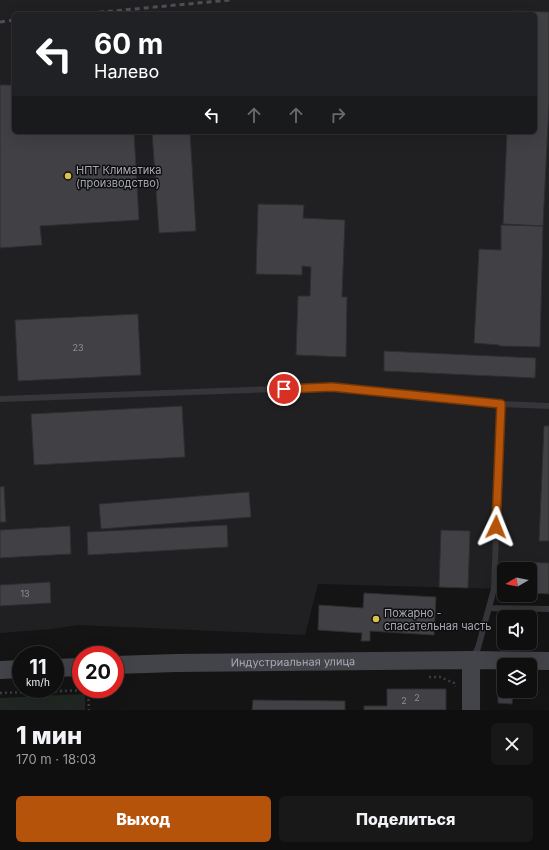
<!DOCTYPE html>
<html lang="ru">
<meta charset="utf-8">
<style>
body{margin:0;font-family:Inter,sans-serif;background:#181819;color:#f1f3f6;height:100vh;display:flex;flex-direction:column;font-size:15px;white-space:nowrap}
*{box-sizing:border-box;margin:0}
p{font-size:13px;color:#9b9c9f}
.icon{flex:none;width:22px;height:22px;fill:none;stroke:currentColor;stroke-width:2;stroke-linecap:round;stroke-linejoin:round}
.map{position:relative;height:710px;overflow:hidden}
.panel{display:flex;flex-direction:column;background:#0f0f10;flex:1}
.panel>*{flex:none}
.guide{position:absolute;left:12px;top:12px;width:525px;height:122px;border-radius:6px;box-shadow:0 4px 16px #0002,0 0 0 1px #2f2f30;background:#202124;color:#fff;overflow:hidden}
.needle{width:26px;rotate:260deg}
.buttons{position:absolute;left:497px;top:562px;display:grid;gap:8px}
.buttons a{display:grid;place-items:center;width:40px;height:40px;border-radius:6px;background:#0f0f10;box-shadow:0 4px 16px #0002,0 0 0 1px #2f2f30;font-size:20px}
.speed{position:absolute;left:12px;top:646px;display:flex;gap:8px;font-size:20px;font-weight:700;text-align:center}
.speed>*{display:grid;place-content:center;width:52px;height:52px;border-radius:50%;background:#0f0f10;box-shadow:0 4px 16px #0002,0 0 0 1px #2f2f30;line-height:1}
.speed small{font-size:10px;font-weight:400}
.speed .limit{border:6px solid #d22;background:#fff;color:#111}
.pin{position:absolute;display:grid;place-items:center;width:34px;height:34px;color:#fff;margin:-17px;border:2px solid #fff;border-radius:50%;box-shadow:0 1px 4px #0007}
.me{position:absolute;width:44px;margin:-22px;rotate:2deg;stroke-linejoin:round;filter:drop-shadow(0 0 3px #0008)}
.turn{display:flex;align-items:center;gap:14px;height:84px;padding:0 16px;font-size:18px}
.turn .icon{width:52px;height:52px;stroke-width:2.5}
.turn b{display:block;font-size:28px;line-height:34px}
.lanes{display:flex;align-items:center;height:38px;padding:0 16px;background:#0003;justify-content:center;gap:20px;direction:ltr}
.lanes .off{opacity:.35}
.round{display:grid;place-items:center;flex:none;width:42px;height:42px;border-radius:6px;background:#181819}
.overview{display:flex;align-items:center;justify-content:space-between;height:68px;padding:0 16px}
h1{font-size:24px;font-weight:800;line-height:30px}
.cta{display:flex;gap:8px;margin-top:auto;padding:8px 16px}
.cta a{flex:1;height:46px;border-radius:6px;background:#b45309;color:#fff;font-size:16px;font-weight:800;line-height:46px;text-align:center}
.cta a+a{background:#181819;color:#f1f3f6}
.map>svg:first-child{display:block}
.built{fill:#202022;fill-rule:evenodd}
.green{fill:#202722}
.building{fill:#414145;stroke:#2e2e31}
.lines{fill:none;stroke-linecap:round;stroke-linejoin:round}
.path{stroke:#3b3c41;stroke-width:2.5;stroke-dasharray:2 3;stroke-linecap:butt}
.lane{stroke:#35353a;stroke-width:6}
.secondary{stroke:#434449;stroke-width:18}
.rail{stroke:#4e4f54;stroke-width:3;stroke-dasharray:5 4;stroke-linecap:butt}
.route-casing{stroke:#753606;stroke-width:10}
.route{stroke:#b45309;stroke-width:7}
.poi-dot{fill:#dbc246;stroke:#0f0f10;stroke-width:1.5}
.labels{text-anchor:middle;stroke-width:3;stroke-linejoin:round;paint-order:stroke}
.number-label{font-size:9px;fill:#8e8f98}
.poi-label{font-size:11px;fill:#a7a9b4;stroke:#0f0f10;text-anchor:start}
.street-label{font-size:11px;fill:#a7a9b4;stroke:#0f0f10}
</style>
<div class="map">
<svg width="549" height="710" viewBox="0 0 549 710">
<rect width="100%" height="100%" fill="#141415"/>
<path class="built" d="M0,0h549v594l-19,-25h-26v20l-186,-5 -13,51 -227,-10 -26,4 -52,4zM14,14h521v118h-521z"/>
<path class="green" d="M85,694v16h-85v-12z"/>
<path class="building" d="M513,11l36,1v91l-6,123 -40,-2 4,-92h28v-118h-22z
M0,85h14v47h120l5,88 -99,6 2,19 -42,3z
M152,132h38l6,99 -37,2z
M258,204l46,1 -1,13 42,2 -3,77h5l-1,60 -50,-2 2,-59h12l1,-29 -9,-1v9l-46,-1z
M501,225l42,1 -3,121 -41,-1v-1l-25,-2 5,-94 22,1z
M138,314l3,61 -123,6 -3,-61z
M384,351l152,7 -1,20 -151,-7z
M182,406l3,51 -151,8 -3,-51z
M544,426h5v115h-10z
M4,486l2,36h-6v-35z
M249,492l2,25 -150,12 -2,-25z
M227,525l1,22 -140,8 -1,-23z
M70,526l1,28 -71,4v-28z
M441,530l29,1 -2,57 -29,-1z
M515,562l34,1v31l-19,-1v-24h-15z
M50,582l1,21 -51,3v-21z
M364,593l72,4 -2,38 -64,-4v10h-9l1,-8 -44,-3 1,-25 44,3z
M387,689h59v21h-82v-4h23z
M498,690l15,1 -1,13 -14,-1z
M253,700l92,1v9h-93z"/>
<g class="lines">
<path class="path" d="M429,677h11l14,6 1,4
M88,689l1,21
M0,693l89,-3"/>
<path class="lane" d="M0,399l332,-12 169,17 48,2
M490,608l59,1
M473,657l5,-9 16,-59 7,-185"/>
<g class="secondary">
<path id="s1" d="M115,665l61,-2 295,-3 78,1"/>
<path d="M55,668l26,-1"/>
<path d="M0,670l21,-1"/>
<path d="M471,710v-50"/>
</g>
<path class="rail" d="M81,14l149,-14
M0,22l14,-2"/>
</g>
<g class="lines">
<defs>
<path id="route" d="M284,389l48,-2 169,17 -5,123"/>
</defs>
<use href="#route" class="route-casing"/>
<use href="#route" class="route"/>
</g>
<g class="poi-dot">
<circle cx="68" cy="176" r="4"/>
<circle cx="376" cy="619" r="4"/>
</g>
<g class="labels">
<g class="number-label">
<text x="78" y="351">23</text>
<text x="25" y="597">13</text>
<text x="417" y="701">2</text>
<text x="404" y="704">2</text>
</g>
<g class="poi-label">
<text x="76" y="174">НПТ Климатика<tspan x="76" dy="13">(производство)</tspan></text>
<text x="384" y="617">Пожарно -<tspan x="384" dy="13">спасательная часть</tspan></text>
</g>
<g class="street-label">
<text dy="4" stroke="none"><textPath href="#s1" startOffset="178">Индустриальная улица</textPath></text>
</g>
</g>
</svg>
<div class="buttons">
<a><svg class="needle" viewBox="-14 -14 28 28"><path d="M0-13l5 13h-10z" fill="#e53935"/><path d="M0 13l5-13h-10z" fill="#9b9c9f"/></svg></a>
<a><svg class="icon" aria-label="sound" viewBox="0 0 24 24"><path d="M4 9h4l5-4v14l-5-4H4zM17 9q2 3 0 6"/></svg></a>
<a><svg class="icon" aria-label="layers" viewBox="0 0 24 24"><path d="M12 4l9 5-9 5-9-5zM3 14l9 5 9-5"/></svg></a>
</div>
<div class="speed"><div>11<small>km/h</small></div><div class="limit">20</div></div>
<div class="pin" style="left:284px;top:389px;background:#d93025"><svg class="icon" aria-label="arrive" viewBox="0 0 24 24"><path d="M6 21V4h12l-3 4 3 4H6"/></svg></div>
<svg class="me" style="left:496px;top:527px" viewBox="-20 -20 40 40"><path d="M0-17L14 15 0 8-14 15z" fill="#b45309" stroke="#fff" stroke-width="4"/></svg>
<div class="guide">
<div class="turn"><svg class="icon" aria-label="left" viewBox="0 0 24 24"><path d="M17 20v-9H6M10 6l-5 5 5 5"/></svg><div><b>60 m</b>Налево</div></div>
<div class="lanes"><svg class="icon" aria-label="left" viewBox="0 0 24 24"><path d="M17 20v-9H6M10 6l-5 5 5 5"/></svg><svg class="icon off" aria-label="ahead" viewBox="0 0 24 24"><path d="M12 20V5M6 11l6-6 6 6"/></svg><svg class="icon off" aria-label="ahead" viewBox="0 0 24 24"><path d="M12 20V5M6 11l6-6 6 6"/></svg><svg class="icon off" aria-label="right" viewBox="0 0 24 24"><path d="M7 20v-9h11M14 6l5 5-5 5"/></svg></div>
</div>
</div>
<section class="panel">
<div class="overview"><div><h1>1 мин</h1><p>170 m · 18:03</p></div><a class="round"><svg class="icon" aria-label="close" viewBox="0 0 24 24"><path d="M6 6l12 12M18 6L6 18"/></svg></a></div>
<div class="cta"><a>Выход</a><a>Поделиться</a></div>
</section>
